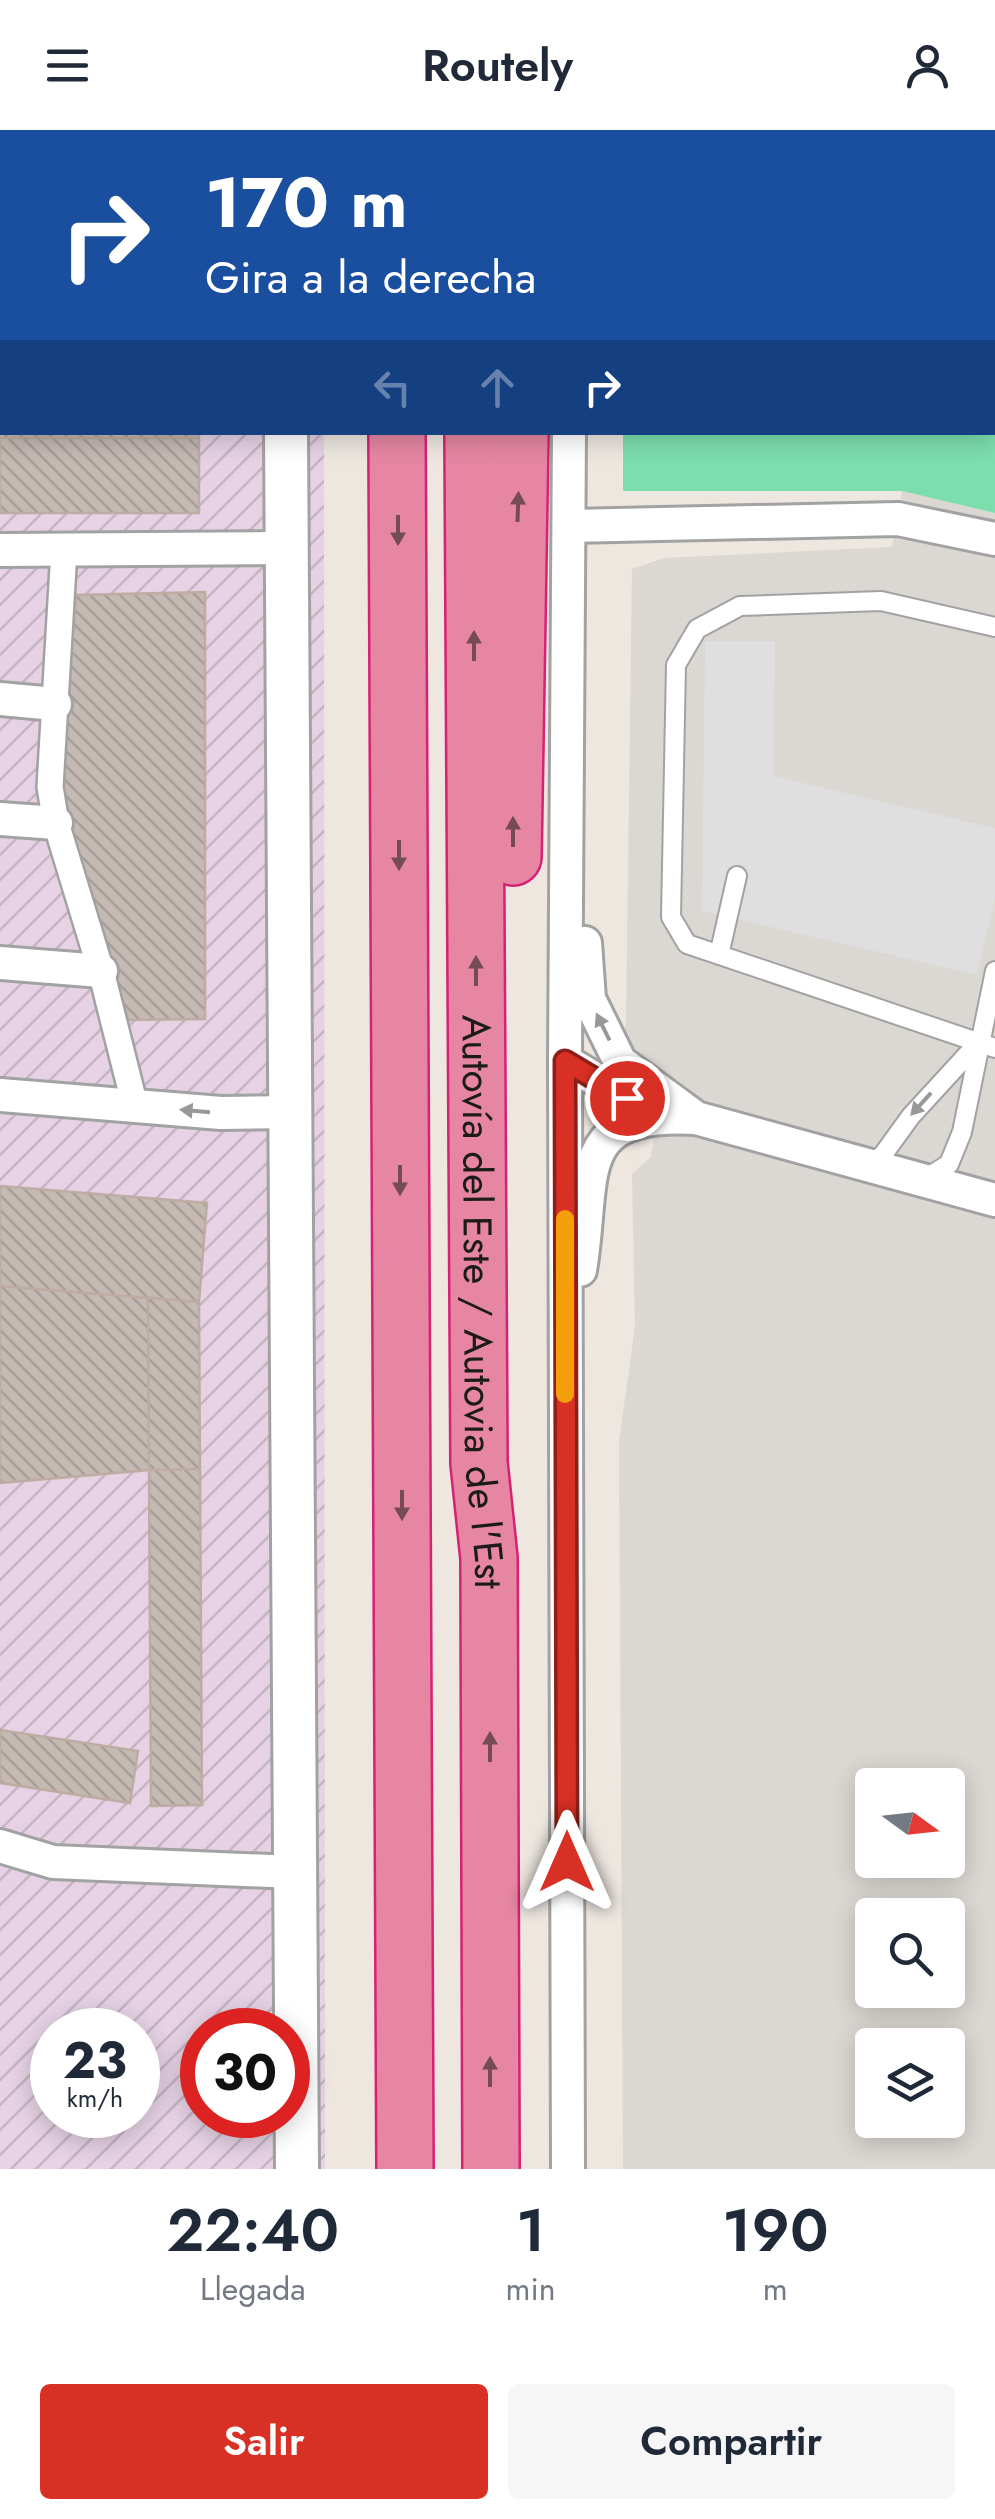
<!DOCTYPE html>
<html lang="es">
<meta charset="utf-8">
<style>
body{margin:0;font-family:Jost,sans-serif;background:#f6f6f7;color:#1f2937;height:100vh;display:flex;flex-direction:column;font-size:38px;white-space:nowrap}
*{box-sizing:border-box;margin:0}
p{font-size:32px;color:#747a83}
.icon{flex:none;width:55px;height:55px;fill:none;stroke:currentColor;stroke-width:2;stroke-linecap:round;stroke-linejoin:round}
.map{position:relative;height:2039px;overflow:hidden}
.drawer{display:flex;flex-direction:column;background:#fff;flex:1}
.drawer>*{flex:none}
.hud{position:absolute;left:0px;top:0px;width:995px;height:305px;box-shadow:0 5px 25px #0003;background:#1a4fa0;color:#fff;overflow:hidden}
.needle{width:65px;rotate:105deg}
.buttons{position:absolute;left:855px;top:1638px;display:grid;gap:20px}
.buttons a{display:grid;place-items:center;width:110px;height:110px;border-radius:10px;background:#fff;box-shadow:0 5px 25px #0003;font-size:50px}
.speed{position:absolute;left:30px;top:1878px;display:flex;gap:20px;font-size:50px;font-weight:700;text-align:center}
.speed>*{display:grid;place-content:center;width:130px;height:130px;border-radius:50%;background:#fff;box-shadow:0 5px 25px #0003;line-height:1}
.speed small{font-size:25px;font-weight:400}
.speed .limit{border:15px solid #d22;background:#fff;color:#111}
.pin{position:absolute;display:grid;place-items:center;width:85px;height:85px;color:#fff;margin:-42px;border:5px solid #fff;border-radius:50%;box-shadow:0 2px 10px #0007}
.me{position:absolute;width:110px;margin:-55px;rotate:0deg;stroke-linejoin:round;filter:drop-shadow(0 0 8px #0008)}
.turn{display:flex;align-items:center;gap:35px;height:210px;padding:0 40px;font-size:45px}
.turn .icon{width:130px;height:130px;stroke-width:2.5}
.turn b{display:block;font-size:70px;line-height:85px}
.lanes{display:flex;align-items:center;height:95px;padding:0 40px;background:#0003;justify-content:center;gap:50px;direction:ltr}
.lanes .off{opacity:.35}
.eta{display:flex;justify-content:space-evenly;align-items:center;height:170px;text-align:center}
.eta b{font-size:60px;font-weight:600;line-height:70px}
.cta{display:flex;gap:20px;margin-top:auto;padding:20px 40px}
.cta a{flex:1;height:115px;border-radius:10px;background:#d93025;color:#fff;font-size:40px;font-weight:600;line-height:115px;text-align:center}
.cta a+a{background:#f6f6f7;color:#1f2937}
header{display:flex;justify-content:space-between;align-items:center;height:130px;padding:0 40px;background:#fff;font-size:45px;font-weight:600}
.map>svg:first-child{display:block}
.industrial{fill:url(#industrial-furrows);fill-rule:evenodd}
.airport{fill:#dbd7d2;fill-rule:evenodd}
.pitch{fill:#7cdead}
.parking{fill:#dfdfdf}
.building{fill:url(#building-back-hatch);stroke:#beaca2;stroke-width:2.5}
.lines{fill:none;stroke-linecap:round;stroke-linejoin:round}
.service-casing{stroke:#a2a2a2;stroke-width:22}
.pedestrian-casing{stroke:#a2a2a2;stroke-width:30}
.minor-casing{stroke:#a2a2a2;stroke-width:38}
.tertiary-casing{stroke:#a2a2a2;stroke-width:48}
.motorway-casing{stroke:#d62274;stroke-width:60}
.service{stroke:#fff;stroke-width:18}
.pedestrian{stroke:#fff;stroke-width:25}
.minor{stroke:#fff;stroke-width:32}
.tertiary{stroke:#fff;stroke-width:42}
.motorway{stroke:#e686a2;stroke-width:55}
.oneway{fill:#764b58}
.oneway2{fill:#989898}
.route-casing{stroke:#8d1f18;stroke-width:25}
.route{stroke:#d93025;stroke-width:18}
.slow{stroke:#f59e0b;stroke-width:18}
.labels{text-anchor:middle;stroke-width:9;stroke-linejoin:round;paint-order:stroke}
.street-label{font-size:40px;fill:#1b1b1b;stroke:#fff}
</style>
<header><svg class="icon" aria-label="menu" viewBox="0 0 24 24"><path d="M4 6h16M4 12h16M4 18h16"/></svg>Routely<svg class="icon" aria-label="person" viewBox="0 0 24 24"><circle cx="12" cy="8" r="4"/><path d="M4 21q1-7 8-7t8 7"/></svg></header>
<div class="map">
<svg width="995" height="2039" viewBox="0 0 995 2039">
<defs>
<pattern id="industrial-furrows" width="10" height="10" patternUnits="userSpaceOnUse" patternTransform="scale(2.5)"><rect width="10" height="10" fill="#e6d2e4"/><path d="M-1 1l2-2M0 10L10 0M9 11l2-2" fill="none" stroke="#c5b4c3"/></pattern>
<pattern id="building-back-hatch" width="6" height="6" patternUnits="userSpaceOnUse" patternTransform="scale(2.5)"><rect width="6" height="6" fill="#c4b9b3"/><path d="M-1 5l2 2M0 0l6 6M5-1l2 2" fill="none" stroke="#a89e99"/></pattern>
</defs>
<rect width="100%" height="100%" fill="#ede7e0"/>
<path class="industrial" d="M0,0h324l-322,2v300l322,1 1,1736h-325zM52,1900h86v85h-86zM202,1900h86v85h-86z"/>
<path class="airport" d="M902,361l93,22v1656h-372l-4,-728 16,-114 -3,-153 19,-17 6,-41 -37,-54 6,-39 6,-454 32,-11 228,-11zM872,1655h76v75h-76zM872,1785h76v75h-76zM872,1915h76v75h-76z"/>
<path class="pitch" d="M621,0h374v383l-93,-22h-279v-58l369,-1v-300z"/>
<path class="parking" d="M705,511h70l-2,135 222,52v71l-18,76 -275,-64z"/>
<path class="building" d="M0,0h199v2h-197l-2,145z
M0,147h2v82h-2z
M0,229l2,73h197v6h-199z
M0,308h199v75h-199z
M205,462v427l-79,1 -66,-226 16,-199z
M0,1056l207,17 -8,99 -199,-16z
M0,1156l148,12 1,172 -149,13z
M148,1168l51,4 1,167 -51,1z
M200,1339l2,336 -51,1 -2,-336z
M0,1600l138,21 -8,52 -130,-20z"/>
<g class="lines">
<defs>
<path id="service" d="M995,497l-114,-26 -141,5 -43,23 -21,36 -5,252 16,27 308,104
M719,825l18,-79
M865,1035l17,-9 29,-40 67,-73
M923,1050l26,-16 13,-32 33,-161"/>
<path id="pedestrian" d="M64,420l-14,237 6,36 45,148 34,135"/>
<path id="minor" d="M571,2v-2
M569,396l329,-7 97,20
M0,420l286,-2
M0,569l55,5
M0,689l56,4
M585,813l4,56 31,63 76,56
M0,833l101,8
M565,931l92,55
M0,965l221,18 72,-1
M580,1140c16,-94 -11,-159 116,-152l299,82
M0,1716l53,16 241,10
M568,2039l-3,-1108 4,-629"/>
<path id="tertiary" d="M284,0v2
M286,302l11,1737"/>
<g id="motorway">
<path d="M396,0v2"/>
<path d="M471,0v2"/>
<path d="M527,0v2"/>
<path d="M397,302l8,1737"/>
<path id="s1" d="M473,302l6,1031 10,95 2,611"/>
<path d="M513,727l7,-425"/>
</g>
</defs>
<use href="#service" class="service-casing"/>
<use href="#pedestrian" class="pedestrian-casing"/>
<use href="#minor" class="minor-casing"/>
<use href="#tertiary" class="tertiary-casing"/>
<use href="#motorway" class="motorway-casing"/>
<use href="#service" class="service"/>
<use href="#pedestrian" class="pedestrian"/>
<use href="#minor" class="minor"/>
<use href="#tertiary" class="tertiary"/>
<use href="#motorway" class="motorway"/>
</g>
<defs><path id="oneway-solid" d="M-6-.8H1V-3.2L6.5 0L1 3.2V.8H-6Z" transform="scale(2.5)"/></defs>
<g class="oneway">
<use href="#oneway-solid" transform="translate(518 377) rotate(-88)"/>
<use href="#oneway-solid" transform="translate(398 400) rotate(90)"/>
<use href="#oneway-solid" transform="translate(474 516) rotate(-90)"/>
<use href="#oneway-solid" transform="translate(513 702) rotate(-90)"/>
<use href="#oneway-solid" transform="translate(399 725) rotate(90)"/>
<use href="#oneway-solid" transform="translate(476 841) rotate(-90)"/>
<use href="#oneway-solid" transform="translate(400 1050) rotate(90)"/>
<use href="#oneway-solid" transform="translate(402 1375) rotate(90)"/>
<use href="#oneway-solid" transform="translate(490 1617) rotate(-90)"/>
<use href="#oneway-solid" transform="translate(490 1942) rotate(-90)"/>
</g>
<g class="oneway2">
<use href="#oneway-solid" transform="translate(603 897) rotate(-116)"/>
<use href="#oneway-solid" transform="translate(921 974) rotate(132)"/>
<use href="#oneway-solid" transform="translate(195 981) rotate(-175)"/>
</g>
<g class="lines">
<defs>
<path id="route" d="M567,1732l-2,-801 62,37"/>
</defs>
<use href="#route" class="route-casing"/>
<use href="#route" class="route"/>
<path class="slow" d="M565,1264v-175"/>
</g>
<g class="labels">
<g class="street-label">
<text dy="14" stroke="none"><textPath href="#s1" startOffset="870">Autovía del Este / Autovia de l'Est</textPath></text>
</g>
</g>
</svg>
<div class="buttons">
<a><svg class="needle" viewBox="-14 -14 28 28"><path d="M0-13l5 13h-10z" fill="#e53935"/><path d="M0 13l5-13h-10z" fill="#747a83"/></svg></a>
<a><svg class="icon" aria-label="search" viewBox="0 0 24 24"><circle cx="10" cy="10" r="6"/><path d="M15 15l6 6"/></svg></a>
<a><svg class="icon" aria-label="layers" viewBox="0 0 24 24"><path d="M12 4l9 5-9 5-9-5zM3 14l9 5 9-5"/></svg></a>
</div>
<div class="speed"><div>23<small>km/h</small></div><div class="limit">30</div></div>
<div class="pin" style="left:627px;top:968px;background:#d93025"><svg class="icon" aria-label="arrive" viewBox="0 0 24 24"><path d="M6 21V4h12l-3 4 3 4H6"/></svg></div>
<svg class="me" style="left:567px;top:1732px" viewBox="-20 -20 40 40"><path d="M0-17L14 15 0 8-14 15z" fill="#d93025" stroke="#fff" stroke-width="4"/></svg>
<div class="hud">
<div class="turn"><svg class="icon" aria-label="right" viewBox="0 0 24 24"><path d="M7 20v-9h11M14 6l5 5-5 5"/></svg><div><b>170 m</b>Gira a la derecha</div></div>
<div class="lanes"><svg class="icon off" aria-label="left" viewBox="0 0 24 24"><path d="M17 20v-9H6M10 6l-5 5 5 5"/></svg><svg class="icon off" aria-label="ahead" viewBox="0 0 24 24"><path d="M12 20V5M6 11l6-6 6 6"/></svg><svg class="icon" aria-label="right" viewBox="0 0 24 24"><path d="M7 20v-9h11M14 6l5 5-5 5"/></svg></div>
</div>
</div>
<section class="drawer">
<div class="eta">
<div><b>22:40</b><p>Llegada</p></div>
<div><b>1</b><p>min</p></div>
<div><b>190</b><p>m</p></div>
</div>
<div class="cta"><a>Salir</a><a>Compartir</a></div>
</section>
